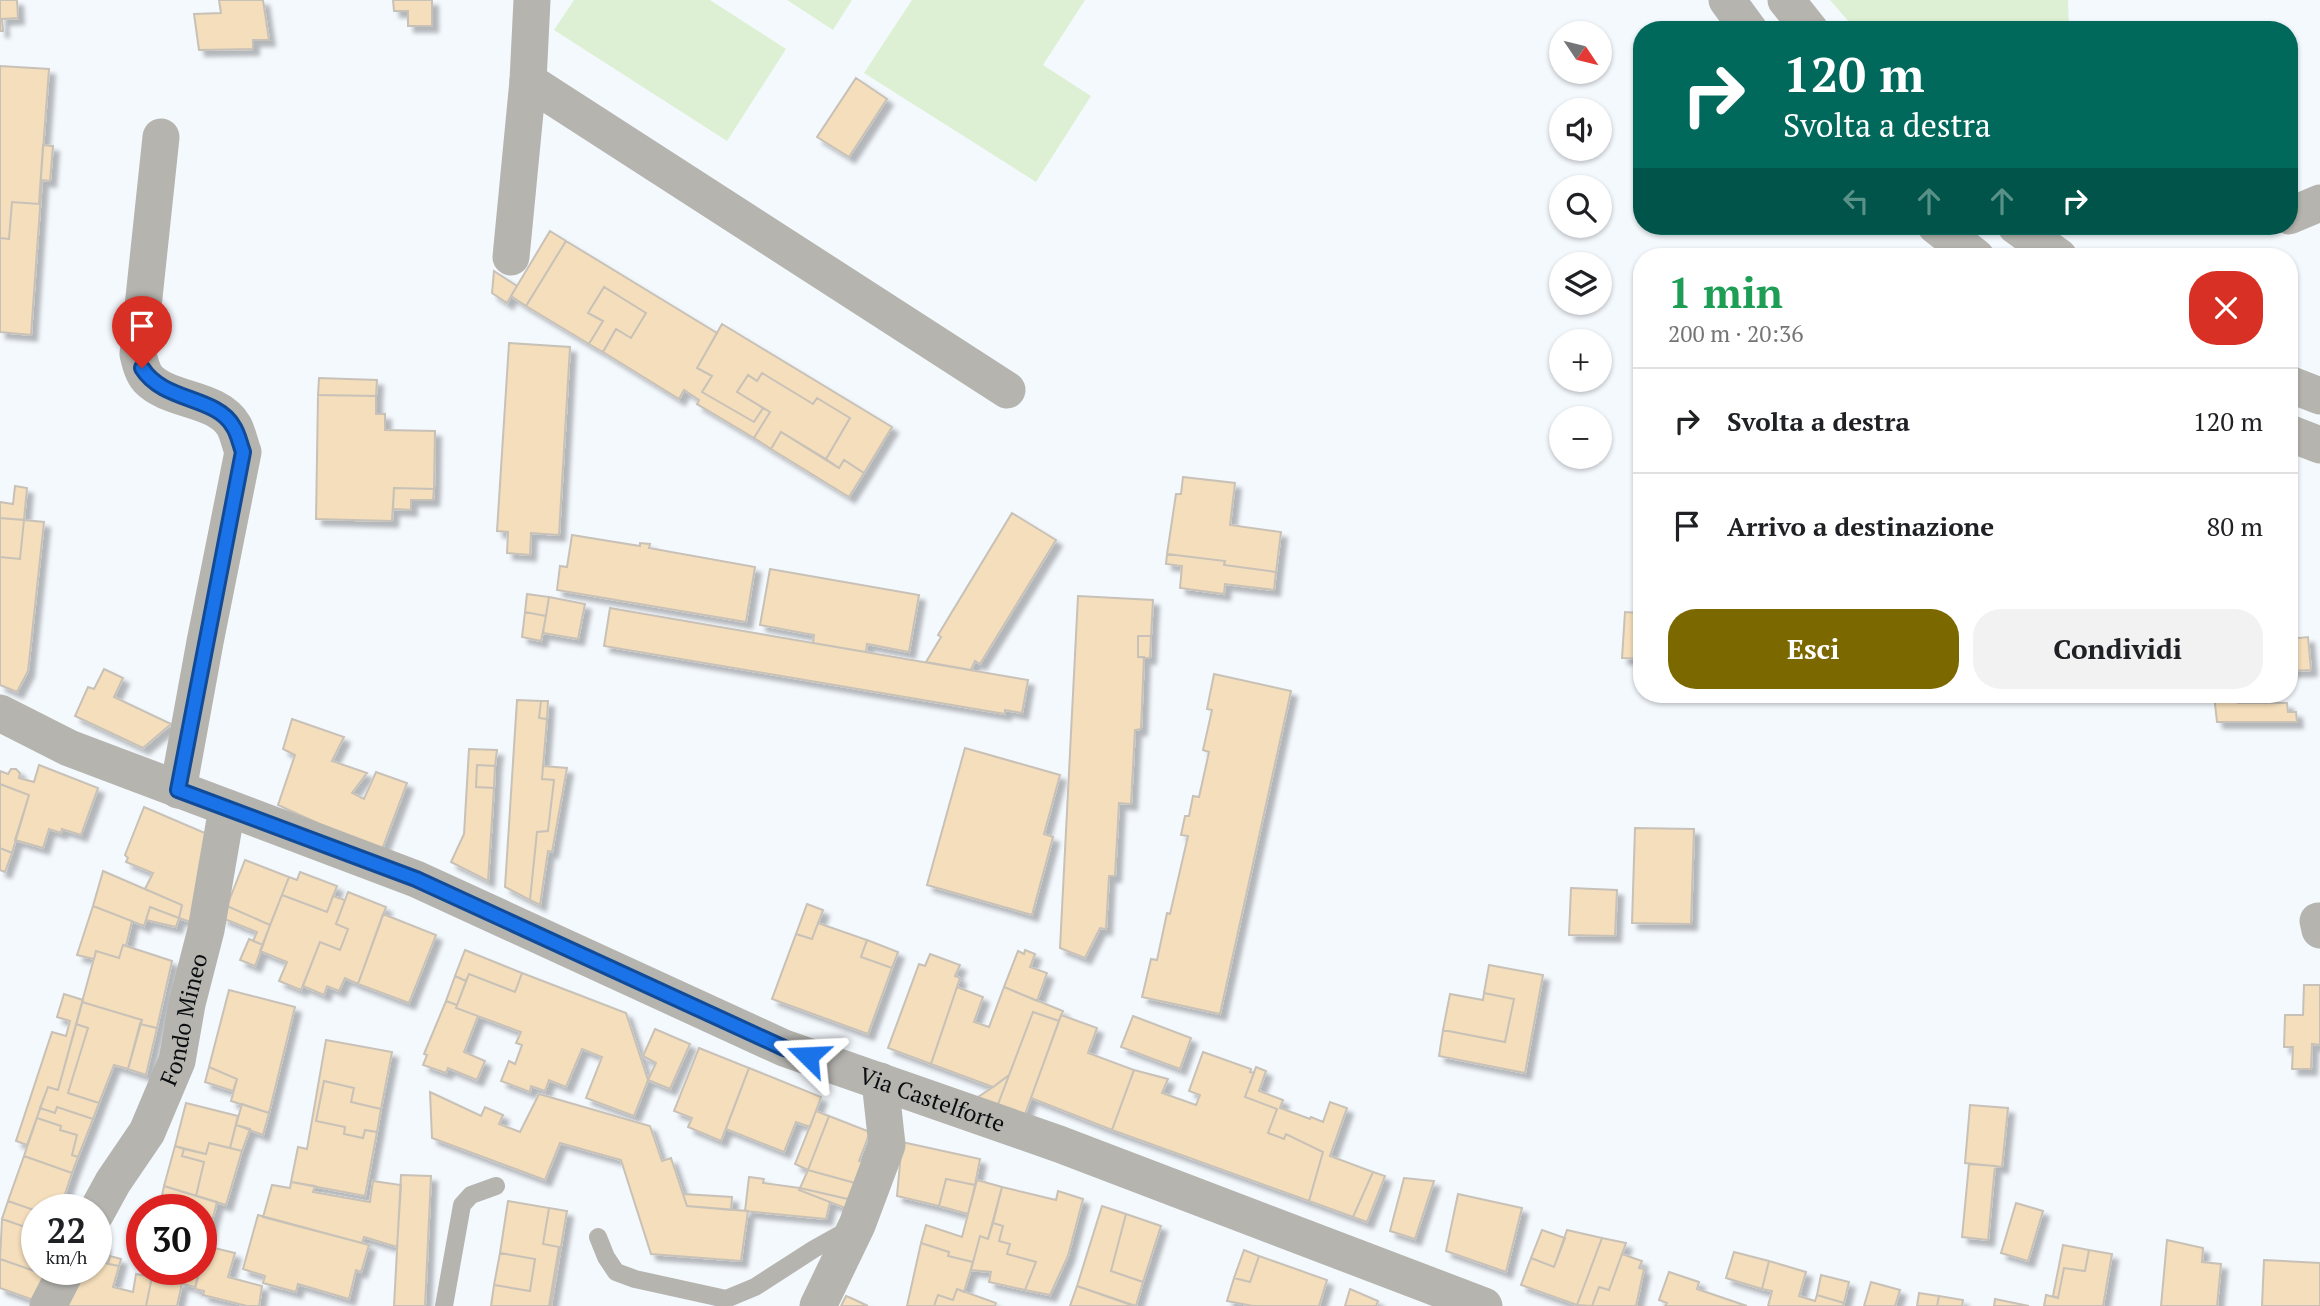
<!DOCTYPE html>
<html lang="it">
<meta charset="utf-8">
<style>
body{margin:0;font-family:"PT Serif",serif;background:#f2f2f2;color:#202124;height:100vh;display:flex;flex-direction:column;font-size:26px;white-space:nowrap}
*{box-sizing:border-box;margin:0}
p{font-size:23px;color:#757577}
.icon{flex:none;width:38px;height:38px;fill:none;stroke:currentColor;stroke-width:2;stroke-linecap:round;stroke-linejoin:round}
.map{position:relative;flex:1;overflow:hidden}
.sheet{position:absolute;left:1633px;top:248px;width:665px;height:455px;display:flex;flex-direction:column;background:#fff;border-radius:28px;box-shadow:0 2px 5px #0004}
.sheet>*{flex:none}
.guide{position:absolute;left:1633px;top:21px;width:665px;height:214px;border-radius:28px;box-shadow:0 2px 5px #0004;background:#00695c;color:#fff;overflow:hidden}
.needle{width:46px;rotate:125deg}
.controls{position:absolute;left:1549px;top:21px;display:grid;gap:14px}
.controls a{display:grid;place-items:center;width:63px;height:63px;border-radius:50%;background:#fff;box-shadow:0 2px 5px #0004;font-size:35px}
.speed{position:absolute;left:21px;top:1194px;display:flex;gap:14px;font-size:35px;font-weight:700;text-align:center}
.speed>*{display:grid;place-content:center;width:91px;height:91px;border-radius:50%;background:#fff;box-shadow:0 2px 5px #0004;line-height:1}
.speed small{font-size:18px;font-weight:400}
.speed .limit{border:10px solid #d22;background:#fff;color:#111}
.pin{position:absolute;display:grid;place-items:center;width:60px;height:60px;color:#fff;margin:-72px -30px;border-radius:50% 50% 50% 0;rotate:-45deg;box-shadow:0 0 7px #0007}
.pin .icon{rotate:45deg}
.me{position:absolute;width:77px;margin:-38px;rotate:291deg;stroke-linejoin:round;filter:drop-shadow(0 0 5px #0008)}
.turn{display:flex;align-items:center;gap:24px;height:147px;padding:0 35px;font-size:32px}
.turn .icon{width:91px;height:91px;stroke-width:2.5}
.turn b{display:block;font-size:49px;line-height:60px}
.lanes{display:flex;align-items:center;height:66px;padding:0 35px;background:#0003;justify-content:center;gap:35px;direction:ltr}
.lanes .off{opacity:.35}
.round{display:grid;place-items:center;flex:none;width:74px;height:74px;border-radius:28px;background:#f2f2f2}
.head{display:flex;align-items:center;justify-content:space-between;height:119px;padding:0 35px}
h1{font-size:42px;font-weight:600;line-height:52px;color:#1e9e55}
.action{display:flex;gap:14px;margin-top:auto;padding:14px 35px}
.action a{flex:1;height:80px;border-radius:28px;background:#7b6900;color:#fff;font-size:28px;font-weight:600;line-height:80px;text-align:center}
.action a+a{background:#f2f2f2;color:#202124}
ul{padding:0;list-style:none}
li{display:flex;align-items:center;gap:21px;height:105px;padding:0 35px;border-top:2px solid #e0e0e0}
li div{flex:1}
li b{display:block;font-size:26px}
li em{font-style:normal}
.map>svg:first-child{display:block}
.green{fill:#ddf0d4}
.building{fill:#f4debb;stroke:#c8c1b8;stroke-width:2;filter:url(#shadow)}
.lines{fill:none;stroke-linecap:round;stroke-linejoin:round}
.lane{stroke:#b5b4af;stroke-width:18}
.street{stroke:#b5b4af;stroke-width:37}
.route-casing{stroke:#114b97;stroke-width:18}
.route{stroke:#1a73e8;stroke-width:12}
.labels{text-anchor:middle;stroke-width:5;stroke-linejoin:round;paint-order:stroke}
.street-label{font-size:23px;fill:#0a0d0f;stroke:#f4f9fe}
</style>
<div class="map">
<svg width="2320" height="1306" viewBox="0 0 2320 1306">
<defs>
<filter id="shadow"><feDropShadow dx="6" dy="6" stdDeviation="2" flood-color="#0004"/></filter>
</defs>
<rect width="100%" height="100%" fill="#f4f9fe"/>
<path class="green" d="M574,0h136l76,49 -59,92 -173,-111z
M787,0h65l-19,30z
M912,0h173l-42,65 48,31 -55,86 -172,-109z
M1830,0h238l1,30h-213z"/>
<path class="building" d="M0,0h17l1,18 -16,1 1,12h-3z
M219,0h44l6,40h-16v9l-54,1 -5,-36 27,-1z
M393,0h39v26h-24v-15h-14z
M0,66l49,3 -10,135 -27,-2 -3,37 -9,-1z
M856,78l31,21 -38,58 -32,-20z
M43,145l10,1 -3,35 -8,-1 -11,155 -31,-3v-94l9,1 3,-37 27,2z
M550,231l16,10 -40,65 -15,-10z
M566,241l151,92 -20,35 15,8 -10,16 52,30 9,-14 7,4 -16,26 -57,-34 2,-4 -15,-10 -5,9 -76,-47 13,-23 15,9 15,-25 -42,-26 -16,26 15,8 -14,23 -63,-38z
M494,271l23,15 -10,17 -15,-10z
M604,287l42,26 -15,25 -15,-9 -13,23 -14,-8 14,-23 -15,-8z
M722,324l170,103 -28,46 -20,-13 -5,8 -13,-9 24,-41 -33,-20 -4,6 -51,-31 -5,8 -9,-6 -11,17 26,16 -9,14 -52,-30 10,-16 -15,-8z
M509,343l61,4 -11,188 -28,-2 -1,22 -23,-2 1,-21 -11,-1z
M762,373l51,31 4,-6 33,20 -24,41 -45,-27 -10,17 -17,-11 16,-26 -33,-20 11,-17 9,6z
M319,378l58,2 -1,16 -58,-1z
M318,395l58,1v18h9v16l50,1 -1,58 -40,-1 -2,33 -76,-2z
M781,432l58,36 5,-8 20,13 -15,24 -78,-48z
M1183,477l52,6 -5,42 51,7 -5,40 -52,-7 1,-4 -58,-7 9,-60h5z
M15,486l12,2 -3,32 -24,-2v-16l13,2z
M394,488l40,1 -1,11h-22v10l-18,-1z
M1012,513l44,27 -76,124 -5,-3 -4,9 -45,-8 15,-25 -3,-2z
M0,518l24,2 -4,39 -20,-2z
M24,520l20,2 -16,149 -11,21 -17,-7v-128l20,2z
M572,535l68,11v-3l10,1 -1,4 106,19 -9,55 -189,-32 3,-24 7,1z
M1167,554l58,7 -1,4 52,7 -2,18 -49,-6 -1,10 -44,-6 2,-22 -16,-2z
M770,569l149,26 -10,57 -42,-8 -1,8 -53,-9 1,-8 -54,-10z
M1640,588h2v71l-20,-1 3,-46 14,1z
M527,594l22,3 -3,19 -21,-4z
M1078,596l75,4 -2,36h-13v21h6l-3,72 -6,1 -4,74 -12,-1 -4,73h-6l-3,53 -6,-1 -15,30 -25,-10z
M549,597l36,7 -7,35 -35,-6z
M610,608l418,72 -6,33 -17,-3v4l-401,-68z
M525,612l21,4 -5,25 -19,-4z
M1138,636h13l-1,22 -12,-1z
M2308,637l3,33 -22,1v-32z
M104,669l19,9 -9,19 57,27 -28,24 -68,-32 13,-29 6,2z
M1214,674l77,17 -71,323 -78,-17 9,-38 6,1 10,-47 3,1 18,-78 -7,-1 4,-19h4l4,-20 6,1 10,-45 -6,-2 9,-40 -5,-1z
M2214,695h23l1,8h49l1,9h8l1,10h-80z
M517,700l24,1 -2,17 8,1 -5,60 12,1 -6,51 -11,1 -7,68 -25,-13z
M541,701h7l-1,18 -8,-1z
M292,719l52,18 -12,24 35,12 -15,20 12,6 12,-27 31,11 -26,69 -103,-47 17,-50 -12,-6z
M965,748l95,27 -16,59 9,3 -21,78 -105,-30z
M469,749l28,1 -2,16 -18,-1 -1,22 18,1 -6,93 -37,-19 13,-28z
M39,765l59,23 -17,47 -19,-6 -1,4 -12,-4 -6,19 -28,-8 14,-45 -29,-11v-13l8,3 3,-5h5l4,4 -1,5 15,4z
M477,765l18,1 -1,22 -18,-1z
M543,766l24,2 -15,84 -4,-1 -8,54 -10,-5 7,-68 11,-1 6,-51 -12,-1z
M0,784l29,11 -17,58 -12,-5z
M144,807l68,29 -16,88 -17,-6 3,-13 -37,-16 8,-16 -27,-11 2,-4 -3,-3z
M1635,828l59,1 -3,95 -59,-1z
M0,848l12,5 -7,19 -5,-2z
M245,860l44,17 -19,48 -43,-19z
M103,871l79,34 -3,13 -29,-11 -6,19 -51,-20z
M300,872l37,14 -10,26 -45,-17 7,-18 8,3z
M1571,888l46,2 -2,46 -46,-1z
M348,892l38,15 -28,77 -13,-6 -6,13 -12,-5 -3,9 -21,-9 17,-44 20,8 8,-21 -12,-5z
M282,895l45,17 6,-16 12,4 -9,24 12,5 -8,21 -20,-8 -19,48 -22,-9 8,-19 -27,-11z
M807,904l16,6 -11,29 -16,-5z
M93,906l39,15 -6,25 -3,-1 -4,13 -23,-7 -2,8 -17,-4z
M227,906l43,19 -7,20 -10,-4 4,-9 -35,-14z
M150,907l29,11 -3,9 -30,-7z
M383,914l53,21 -27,68 -51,-19z
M818,923l49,17 -6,17 31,11 -24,66 -96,-35 24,-65 16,5z
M249,939l14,6 -8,21 -15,-6z
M867,940l31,12 -6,16 -31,-11z
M123,945l49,16 -15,67 -17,-4 2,-4 -60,-18 14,-51 23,7z
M465,950l57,23 -7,19 -46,-18 -3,7 -11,-5z
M1025,950l10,4 -5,13 17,6 -10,28 -33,-14 14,-36 6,3z
M930,954l30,11 -5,11 5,2 -29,86 -43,-16 31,-84 6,2z
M1489,965l54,10 -18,98 -86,-17 4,-26 62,12 9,-43 -30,-6z
M522,973l104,40 22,67 -14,36 -48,-18 16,-41 -20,-8 -16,38 -17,-7 -4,11 -14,-5 -1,6 -29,-11 8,-20 6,3 7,-19 -6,-2 5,-11 -65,-24 13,-34 46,18z
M455,976l11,5 -9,24 -11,-4z
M2304,985h16v60l-8,-1 -1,25h-19l1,-22h-9l1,-32h18z
M957,987l26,10 -9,25 15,5 15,-40 59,24 -4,10 -26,-9 -24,63 -16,12 -62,-23z
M229,990l66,17 -26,106 -38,-12 6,-22 -28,-12z
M1484,993l30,6 -9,43 -62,-12 7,-36 33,6z
M64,994l19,6 -25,90 -10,-3 -21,58 -11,-4 36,-109 14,4 4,-15 -13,-4z
M446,1001l11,4 -1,3 22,8 -14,36 21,9 -8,19 -29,-12 -2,5 -23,-8 4,-10 -3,-1z
M82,1002l60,18 -14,49 -14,-4 -15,38 -31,-10 20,-65 -12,-4z
M1033,1012l26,9 -35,96 -27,-10z
M1061,1015l36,13 -9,25 46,17 -22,60 -81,-32z
M1133,1016l58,22 -11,31 -59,-22z
M76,1024l12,4 -20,65 31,10 -6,16 -36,-12 -2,6 -15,-5 8,-21 10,3z
M140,1024l17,4 -11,47 -18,-6z
M655,1029l35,15 -20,45 -22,-9 8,-17 -13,-7z
M326,1040l66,12 -11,57 -30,-7 3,-14 -30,-7 -8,40 29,6 -1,7 19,4 2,-8 12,2 -12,64 -74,-14 7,-35 9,2z
M699,1048l50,20 -28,73 -33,-14 4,-9 -18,-7z
M1203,1052l48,17 -1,3 4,1 -9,24 32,12 -9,24 16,6 2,-5 37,18 -14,49 -197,-71 22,-60 34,9 -6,14 34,12 4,-10 -11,-4z
M209,1067l28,12 -4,12 -28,-9z
M1256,1067l10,4 -7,20 24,9 -3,8 30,11 1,-2 12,5 7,-20 17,6 -17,48 43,16 -20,45 -44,-16 14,-49 -37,-18 -2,5 -16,-6 9,-24 -32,-12z
M749,1068l72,29 -11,30 -14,-5 -12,30 -58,-23z
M1009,1075l-12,32 -22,-8 18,-12z
M324,1081l30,7 -3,14 30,7 -4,23 -12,-2 -2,8 -19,-4 1,-7 -29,-6z
M430,1092l51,24 4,-9 18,8 -4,9 21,8 19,-38 111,32 12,35 9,-3 16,48 61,5 -7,50 -90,-7 -30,-94 -61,-17 -15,37 -113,-42z
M186,1103l52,13 -8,32 -21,-5 -3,11 -31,-8z
M242,1104l27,9 -6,22 -27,-10z
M1970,1105l38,3 -6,59 -37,-4z
M57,1107l36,12 -15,38 -6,-2 5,-20 -17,-5 1,-4 -24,-8 3,-10 15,5z
M816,1111l13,5 -21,54 -13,-6z
M829,1116l41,16 -11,29 4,1 -8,21 -47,-13z
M37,1118l24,8 -1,4 17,5 -5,20 6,2 -6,16 -48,-17z
M236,1125l14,4 -8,22 -12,-3z
M902,1142l78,17 -5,26 -29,-6 -7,27 -42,-10z
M209,1143l33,8 -16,54 -30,-9 8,-34 -22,-6 2,-7 22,5z
M175,1146l9,3 -2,7 22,6 -8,34 -32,-10z
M24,1156l48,17 -12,36h-23v60h11l-2,6 -46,-16 2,-40 26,9 6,-18 -26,-9z
M1969,1164l26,2 -7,74 -26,-3z
M808,1170l47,13 -7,16 -48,-11z
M1373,1172l12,4 -18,46 -14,-5z
M401,1175l30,1 -6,130h-31z
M749,1177l15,2 -1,4 37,5 -1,2 31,12 -4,17 -81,-8z
M1404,1178l30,3 -19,58 -25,-8z
M946,1179l29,6 -7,29 -29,-8z
M977,1180l25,7 -14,52 -8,-3 -7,26 -25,-6 1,-4 -28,-9 5,-18 36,12z
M373,1181l28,4 -4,62 -33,-10 -2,6 -99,-26 9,-32 18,3 1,-6 24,4 -2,6 57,10z
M164,1186l53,16 -13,50 -3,-1v-42h-42z
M1002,1187l54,13 2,-9 25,8 -15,57 -18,39 -25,-5 11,-28 -29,-8 3,-10 -11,-3 4,-15 -10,-3z
M800,1188l48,11 -3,9 -46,-18z
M683,1194l49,3 -1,13 -44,-4z
M1458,1194l64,14 -16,64 -60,-21z
M8,1201l26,9 -6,18 -26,-9z
M508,1201l41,7 -6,36 16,3 -10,59h-58l3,-21 36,6 5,-32 -35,-6z
M2016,1203l27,8 -15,50 -27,-8z
M1102,1206l24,8 -15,57 32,11 -7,24 -59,-20z
M549,1208l18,3 -16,95h-2l10,-59 -16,-3z
M1126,1214l35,12 -18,56 -32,-11z
M258,1215l111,30 -8,27 -5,-2 -7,29 -51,-15 -2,8 -33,-9 2,-7 -22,-7z
M993,1223l10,3 -4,15 11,3 -3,10 29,8 -11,28 -36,-8 2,-10 -20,-2 9,-34 8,3z
M1542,1230l23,8 -11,29 -23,-9z
M1567,1230l35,8 -25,67 -56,-20 10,-27 23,9z
M1602,1238l24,5 -17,47 -10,-3 -7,19 -15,-1z
M2167,1240l36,8 -1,14 19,2 -4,42h-56z
M921,1243l28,9 -1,4 25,6 -9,30 -7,-3 -4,11 -15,-5 -4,11h-27z
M96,1244l8,1 -4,17 19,4 -6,21 20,5 3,-18 16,3 -6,29h-89l15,-37h24z
M2063,1245l26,5 -4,21 -21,-3 -6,30 -5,-2z
M206,1246l29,7 -7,24 34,9 -3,20h-12l-44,-11 1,-4 -9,-2z
M1244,1250l15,6 -9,26 -16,-4z
M2089,1250l23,4 -9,52h-59l2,-11 12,3 6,-30 21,3z
M1734,1252l35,9 -7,28 -36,-11z
M500,1253l35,6 -5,32 -36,-6z
M1622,1254l20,7 -3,7 5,1 -8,37h-44l7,-19 10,3z
M110,1256l11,3 -2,7 -11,-2z
M1259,1256l68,24 -8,26h-66l-26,-5 7,-23 16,4z
M0,1259l46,16 -10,26 -36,-13z
M2264,1260l56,3v43h-58z
M1769,1261l37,11 -7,24 16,5 2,-6 27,8 -1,3h-75l4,-15 -10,-2z
M183,1269l16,3 -4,15 -16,-4z
M1669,1272l30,10 -2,7 50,17h-82l2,-3 -8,-3z
M1821,1275l28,7 -5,21 -27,-8z
M152,1277l30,6 -5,23h-31z
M1871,1282l29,8 -5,16h-31z
M1077,1286l57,20h-64z
M957,1289l39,14 -1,3h-61l4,-11 15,5z
M1350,1289l28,12 -2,5h-31z
M1919,1293l20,3 -2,10h-20z
M846,1296l5,2 17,8h-27z
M1939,1296l24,4 -1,6h-25z
M1995,1299l34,7h-35z"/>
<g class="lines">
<path class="lane" d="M598,1237l8,20 10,15 19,7 91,20 29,-12 59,-38 34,-19
M444,1306l18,-101 9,-10 25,-9"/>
<g class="street">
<path d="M1727,0l22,30"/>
<path d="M1786,0l24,30"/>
<path d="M528,81l479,309"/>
<path d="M161,137l-23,217c2,8 4,18 10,25 22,23 69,18 86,47 4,8 6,18 9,26l-38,190 -27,148"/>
<path d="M2289,216l31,-13"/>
<path d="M1936,226l40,31"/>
<path d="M2016,226l43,31"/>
<path d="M511,257l17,-176 4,-81"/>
<path d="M2289,384l31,12"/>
<path d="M2289,433l31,12"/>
<path id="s1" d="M0,713l69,35 347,131 368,169 275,96 425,162"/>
<path d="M2318,921l2,9"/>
<path id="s2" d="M96,1213l17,-31 34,-50 30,-71 10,-57 19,-74 21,-122"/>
<path d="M48,1306l19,-37"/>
<path d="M818,1306l39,-81 30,-80 -7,-64"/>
</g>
</g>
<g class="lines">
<defs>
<path id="route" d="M142,368c21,34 74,28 91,58 5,7 7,18 10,26l-65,338 238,89 368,169 24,8"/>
</defs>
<use href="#route" class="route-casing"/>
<use href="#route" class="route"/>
</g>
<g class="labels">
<g class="street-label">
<text dy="8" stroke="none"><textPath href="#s2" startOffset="215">Fondo Mineo</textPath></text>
<text dy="8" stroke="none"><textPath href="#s1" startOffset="1010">Via Castelforte</textPath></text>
</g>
</g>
</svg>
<div class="controls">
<a><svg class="needle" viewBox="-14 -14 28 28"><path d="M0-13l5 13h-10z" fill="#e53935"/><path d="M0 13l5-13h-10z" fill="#757577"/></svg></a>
<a><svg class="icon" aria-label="sound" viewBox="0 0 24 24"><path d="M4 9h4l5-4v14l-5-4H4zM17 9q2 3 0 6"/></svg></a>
<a><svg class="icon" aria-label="search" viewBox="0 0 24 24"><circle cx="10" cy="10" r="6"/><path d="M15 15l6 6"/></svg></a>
<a><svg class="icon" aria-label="layers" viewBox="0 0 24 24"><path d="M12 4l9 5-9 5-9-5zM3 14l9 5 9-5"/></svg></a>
<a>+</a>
<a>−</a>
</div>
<div class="speed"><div>22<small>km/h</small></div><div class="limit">30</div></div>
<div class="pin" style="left:142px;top:368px;background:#d93025"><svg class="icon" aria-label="arrive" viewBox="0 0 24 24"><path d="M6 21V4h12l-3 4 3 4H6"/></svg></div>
<svg class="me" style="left:808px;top:1056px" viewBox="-20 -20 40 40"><path d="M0-17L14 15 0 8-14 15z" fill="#1a73e8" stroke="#fff" stroke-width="4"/></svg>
<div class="guide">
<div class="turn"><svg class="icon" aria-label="right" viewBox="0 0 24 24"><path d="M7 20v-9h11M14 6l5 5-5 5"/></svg><div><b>120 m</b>Svolta a destra</div></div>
<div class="lanes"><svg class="icon off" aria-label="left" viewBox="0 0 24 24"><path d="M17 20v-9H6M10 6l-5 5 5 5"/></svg><svg class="icon off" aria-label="ahead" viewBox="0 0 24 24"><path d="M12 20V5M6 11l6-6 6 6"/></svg><svg class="icon off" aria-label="ahead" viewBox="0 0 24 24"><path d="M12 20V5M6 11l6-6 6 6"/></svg><svg class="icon" aria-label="right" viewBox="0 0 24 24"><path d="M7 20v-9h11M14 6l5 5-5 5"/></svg></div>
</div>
<section class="sheet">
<div class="head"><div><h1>1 min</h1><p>200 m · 20:36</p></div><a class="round" style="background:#d93025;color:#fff"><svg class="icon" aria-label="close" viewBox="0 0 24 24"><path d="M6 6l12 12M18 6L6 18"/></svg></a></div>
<ul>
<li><svg class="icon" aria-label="right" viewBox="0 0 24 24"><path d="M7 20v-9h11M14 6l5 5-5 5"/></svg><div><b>Svolta a destra</b></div><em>120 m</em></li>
<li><svg class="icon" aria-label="arrive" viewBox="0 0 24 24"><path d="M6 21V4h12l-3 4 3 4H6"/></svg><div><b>Arrivo a destinazione</b></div><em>80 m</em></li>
</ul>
<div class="action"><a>Esci</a><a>Condividi</a></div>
</section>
</div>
